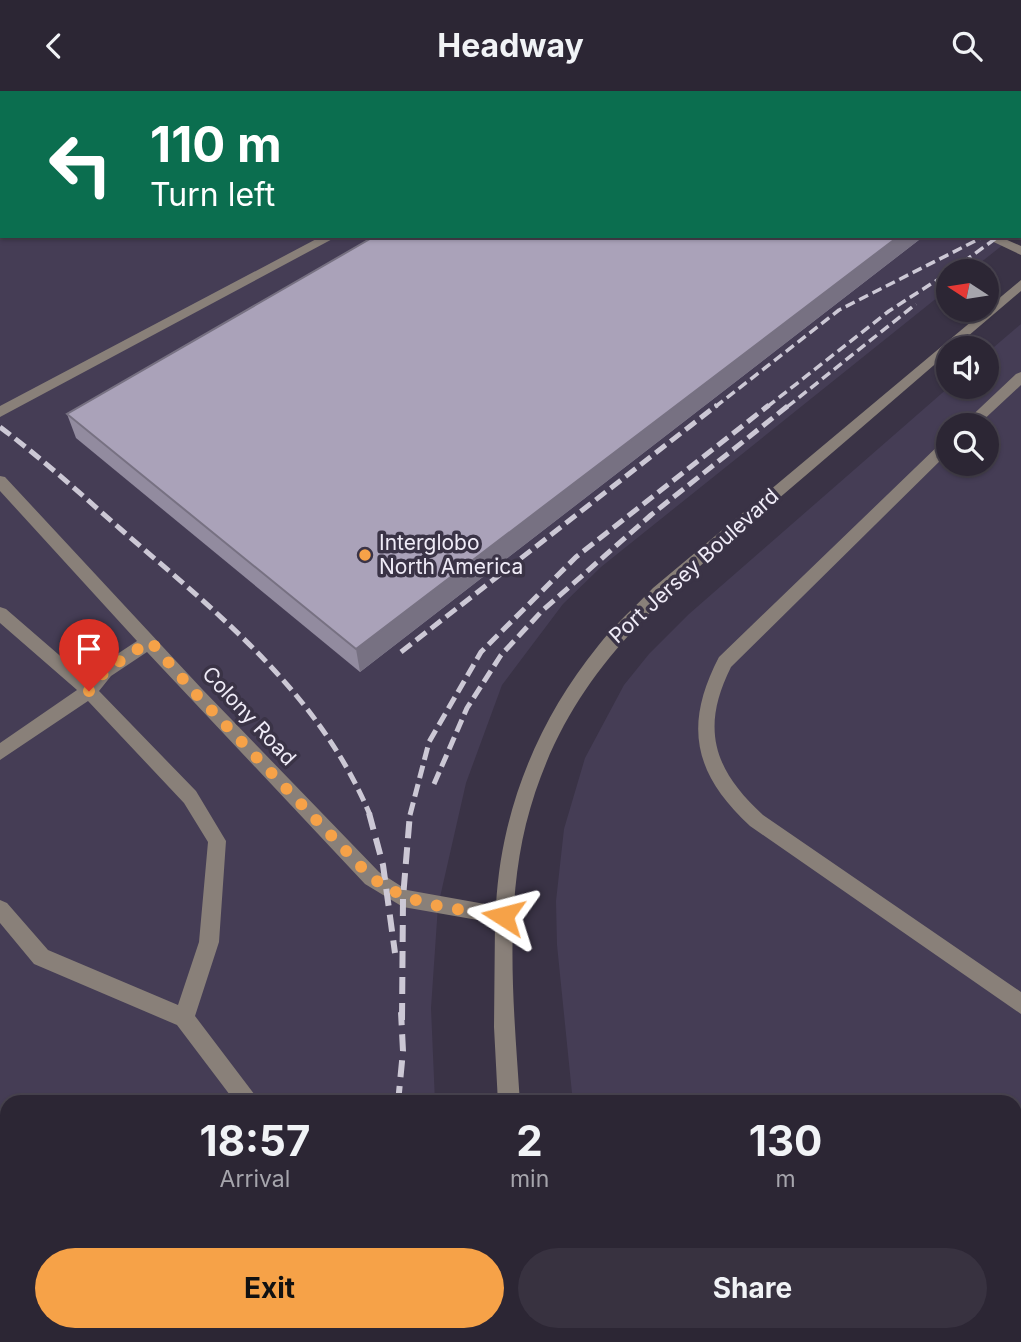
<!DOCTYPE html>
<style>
body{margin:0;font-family:Inter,sans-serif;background:#383240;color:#f1f3f6;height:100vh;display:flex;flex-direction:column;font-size:26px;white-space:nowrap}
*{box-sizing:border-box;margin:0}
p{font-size:23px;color:#a6a5ac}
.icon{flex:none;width:38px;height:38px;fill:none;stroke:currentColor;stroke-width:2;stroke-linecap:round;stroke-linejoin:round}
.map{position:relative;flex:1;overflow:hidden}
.sheet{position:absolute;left:0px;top:1004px;width:1022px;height:247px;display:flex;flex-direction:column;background:#2c2634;border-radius:21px 21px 0 0;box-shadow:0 2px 5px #0004,0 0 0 2px #48434f}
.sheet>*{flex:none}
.guide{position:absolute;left:0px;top:0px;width:1022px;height:147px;box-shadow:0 2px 5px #0004,0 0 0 2px #48434f;background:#0b6e4f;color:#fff;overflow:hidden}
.needle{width:46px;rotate:282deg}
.controls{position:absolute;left:936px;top:168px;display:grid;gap:14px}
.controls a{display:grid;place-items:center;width:63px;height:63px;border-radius:50%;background:#2c2634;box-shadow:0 2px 5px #0004,0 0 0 2px #48434f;font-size:35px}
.pin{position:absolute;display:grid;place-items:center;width:60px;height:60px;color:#fff;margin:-72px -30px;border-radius:50% 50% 50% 0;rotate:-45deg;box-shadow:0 0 7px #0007}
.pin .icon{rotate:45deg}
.me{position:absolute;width:77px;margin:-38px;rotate:279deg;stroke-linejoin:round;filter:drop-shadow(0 0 5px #0008)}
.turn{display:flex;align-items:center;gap:24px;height:147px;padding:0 35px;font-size:32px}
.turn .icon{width:91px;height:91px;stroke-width:2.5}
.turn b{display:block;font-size:49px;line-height:60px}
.eta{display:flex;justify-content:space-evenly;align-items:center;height:119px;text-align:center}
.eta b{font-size:42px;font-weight:700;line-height:49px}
.action{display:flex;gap:14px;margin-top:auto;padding:14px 35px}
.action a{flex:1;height:80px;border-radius:42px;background:#f6a248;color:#111;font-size:28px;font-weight:700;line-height:80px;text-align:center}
.action a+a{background:#383240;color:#f1f3f6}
header{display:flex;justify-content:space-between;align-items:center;height:91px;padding:0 35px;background:#2c2634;font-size:32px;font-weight:700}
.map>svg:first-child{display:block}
.built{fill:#453d55;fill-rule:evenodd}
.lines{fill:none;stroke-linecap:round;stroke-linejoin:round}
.minor{fill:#898079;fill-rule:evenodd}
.rail-far2{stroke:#ccc8d5;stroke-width:3.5;stroke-dasharray:10 5;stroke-linecap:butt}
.rail-far1{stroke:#ccc8d5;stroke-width:5;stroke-dasharray:13 6;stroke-linecap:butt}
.rail{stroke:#ccc8d5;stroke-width:6;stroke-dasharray:17 9;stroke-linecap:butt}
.wall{fill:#928b9f}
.shaded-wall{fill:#777182}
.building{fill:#aaa2b9;stroke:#777182;stroke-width:2}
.route{stroke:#f6a248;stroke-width:12;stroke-dasharray:0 21.6}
.poi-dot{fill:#f6a248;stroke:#3a3346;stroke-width:2.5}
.labels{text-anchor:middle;stroke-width:7;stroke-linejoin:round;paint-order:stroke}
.poi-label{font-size:21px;fill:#efebf7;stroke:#3a3346;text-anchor:start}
.street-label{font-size:21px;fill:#efebf7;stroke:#3a3346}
</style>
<header><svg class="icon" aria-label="back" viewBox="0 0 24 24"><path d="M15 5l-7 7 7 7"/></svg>Headway<svg class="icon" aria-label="search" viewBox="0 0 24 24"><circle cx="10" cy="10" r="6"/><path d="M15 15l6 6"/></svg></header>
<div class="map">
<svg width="1021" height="1251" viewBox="0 0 1021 1251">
<rect width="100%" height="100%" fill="#3a3346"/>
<path class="built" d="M0,0l357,2h-355v143h1012l-44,35h-22v18l-347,278 -38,37 -61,81 -36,98 -28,123 -7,102 4,94 -428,1v232h439v7h-446z
M1021,233v1018h-424v-7h418v-232h-442l-16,-158 -1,-44 8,-72 21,-71 39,-73 25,-31 40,-40 260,-227h38v-34zM948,334h39v39h-39z"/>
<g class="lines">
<path class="minor" d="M358,0h11l1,1 -13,1z
M762,0h14l1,2h-13z
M1020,80h1v8h-1z
M0,93h2v8h-2z
M1020,109h1v8h-1z
M322,145h16l-338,181v-11z
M981,145h17l23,10v9z
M1021,189v11l-67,57h-6v5c-61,53 -122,105 -184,158 -109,93 -201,167 -238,313 -22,90 -12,187 -6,279h-22l-4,-76 1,-104 -92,-16 -38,-23 -218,-232 -36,24 -12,15 97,100 30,50 -7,101 -24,74 66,87h-25l-59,-78 -143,-61 -34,-41v-23l7,3 41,47 130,55 21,-63 9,-100 -24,-39 -96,-102 -88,59v-17l77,-53 -77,-67v-16l6,2 82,71 11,-14 38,-25 -137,-150v-15l5,1 197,212 177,183 28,18 89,16c5,-96 42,-186 102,-260 16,-21 37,-39 55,-58z
M1021,281v13l-43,40h-16l54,-51z
M948,349v13l-217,214c-31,62 -17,103 32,148l258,177v22l-271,-188c-56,-52 -67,-100 -31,-169l224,-216z
M1021,1166v31l-6,3v-31z
M514,1244h24l1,7h-24z
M826,1244h24l3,7h-24z
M970,1244h25l-3,7h-25z"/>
<path class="rail-far2" d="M951,180l48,-35
M715,316l124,-97 146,-74
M767,316l122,-96 59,-38
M787,316l129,-103"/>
<path class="rail-far1" d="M0,336c44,33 84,70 125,106 96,83 195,162 245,282
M401,561l316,-247
M434,693l33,-76 34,-53 41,-44 109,-96 138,-110
M410,724l19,-73 52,-90 95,-95 193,-152"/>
<path class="rail" d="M369,722l14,52 12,88
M402,929l1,-122 7,-85
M398,1012l5,-52 -2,-39
M393,1244v7
M344,1251l3,-7"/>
</g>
<path class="wall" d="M375,145h549l-564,436 -284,-234 -9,-24z"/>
<path class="shaded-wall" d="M899,145h25l-564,436 -4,-23z
M0,1232l7,12 5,7h-10l-2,-3z"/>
<path class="building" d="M375,145h524l-543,413 -289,-235z"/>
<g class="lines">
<path class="route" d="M89,600l16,-20 45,-30 46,53 172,180c38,33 87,34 135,42"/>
</g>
<circle class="poi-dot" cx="365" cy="464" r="7"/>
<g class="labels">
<g class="poi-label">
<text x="379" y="459">Interglobo<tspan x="379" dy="24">North America</tspan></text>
</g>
<g class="street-label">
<text transform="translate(694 475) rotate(-42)" y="7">Port Jersey Boulevard</text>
<text transform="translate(249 625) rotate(47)" y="7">Colony Road</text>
</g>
</g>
</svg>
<div class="controls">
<a><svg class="needle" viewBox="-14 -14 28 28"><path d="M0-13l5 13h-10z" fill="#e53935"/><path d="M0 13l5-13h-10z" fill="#a6a5ac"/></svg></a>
<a><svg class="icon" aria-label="sound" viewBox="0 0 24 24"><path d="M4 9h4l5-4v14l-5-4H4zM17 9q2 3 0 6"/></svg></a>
<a><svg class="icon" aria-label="search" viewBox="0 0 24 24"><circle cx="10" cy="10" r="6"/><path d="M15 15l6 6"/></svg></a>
</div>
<div class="pin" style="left:89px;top:600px;background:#d93025"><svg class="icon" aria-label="arrive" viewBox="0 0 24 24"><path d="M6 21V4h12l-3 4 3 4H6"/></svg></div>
<svg class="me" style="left:503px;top:825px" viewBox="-20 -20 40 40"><path d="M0-17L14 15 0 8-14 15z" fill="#f6a248" stroke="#fff" stroke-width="4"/></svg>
<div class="guide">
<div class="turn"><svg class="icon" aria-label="left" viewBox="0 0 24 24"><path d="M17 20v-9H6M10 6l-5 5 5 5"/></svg><div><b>110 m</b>Turn left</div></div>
</div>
<section class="sheet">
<div class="eta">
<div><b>18:57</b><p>Arrival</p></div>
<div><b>2</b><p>min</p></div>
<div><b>130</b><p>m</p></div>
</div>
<div class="action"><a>Exit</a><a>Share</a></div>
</section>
</div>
